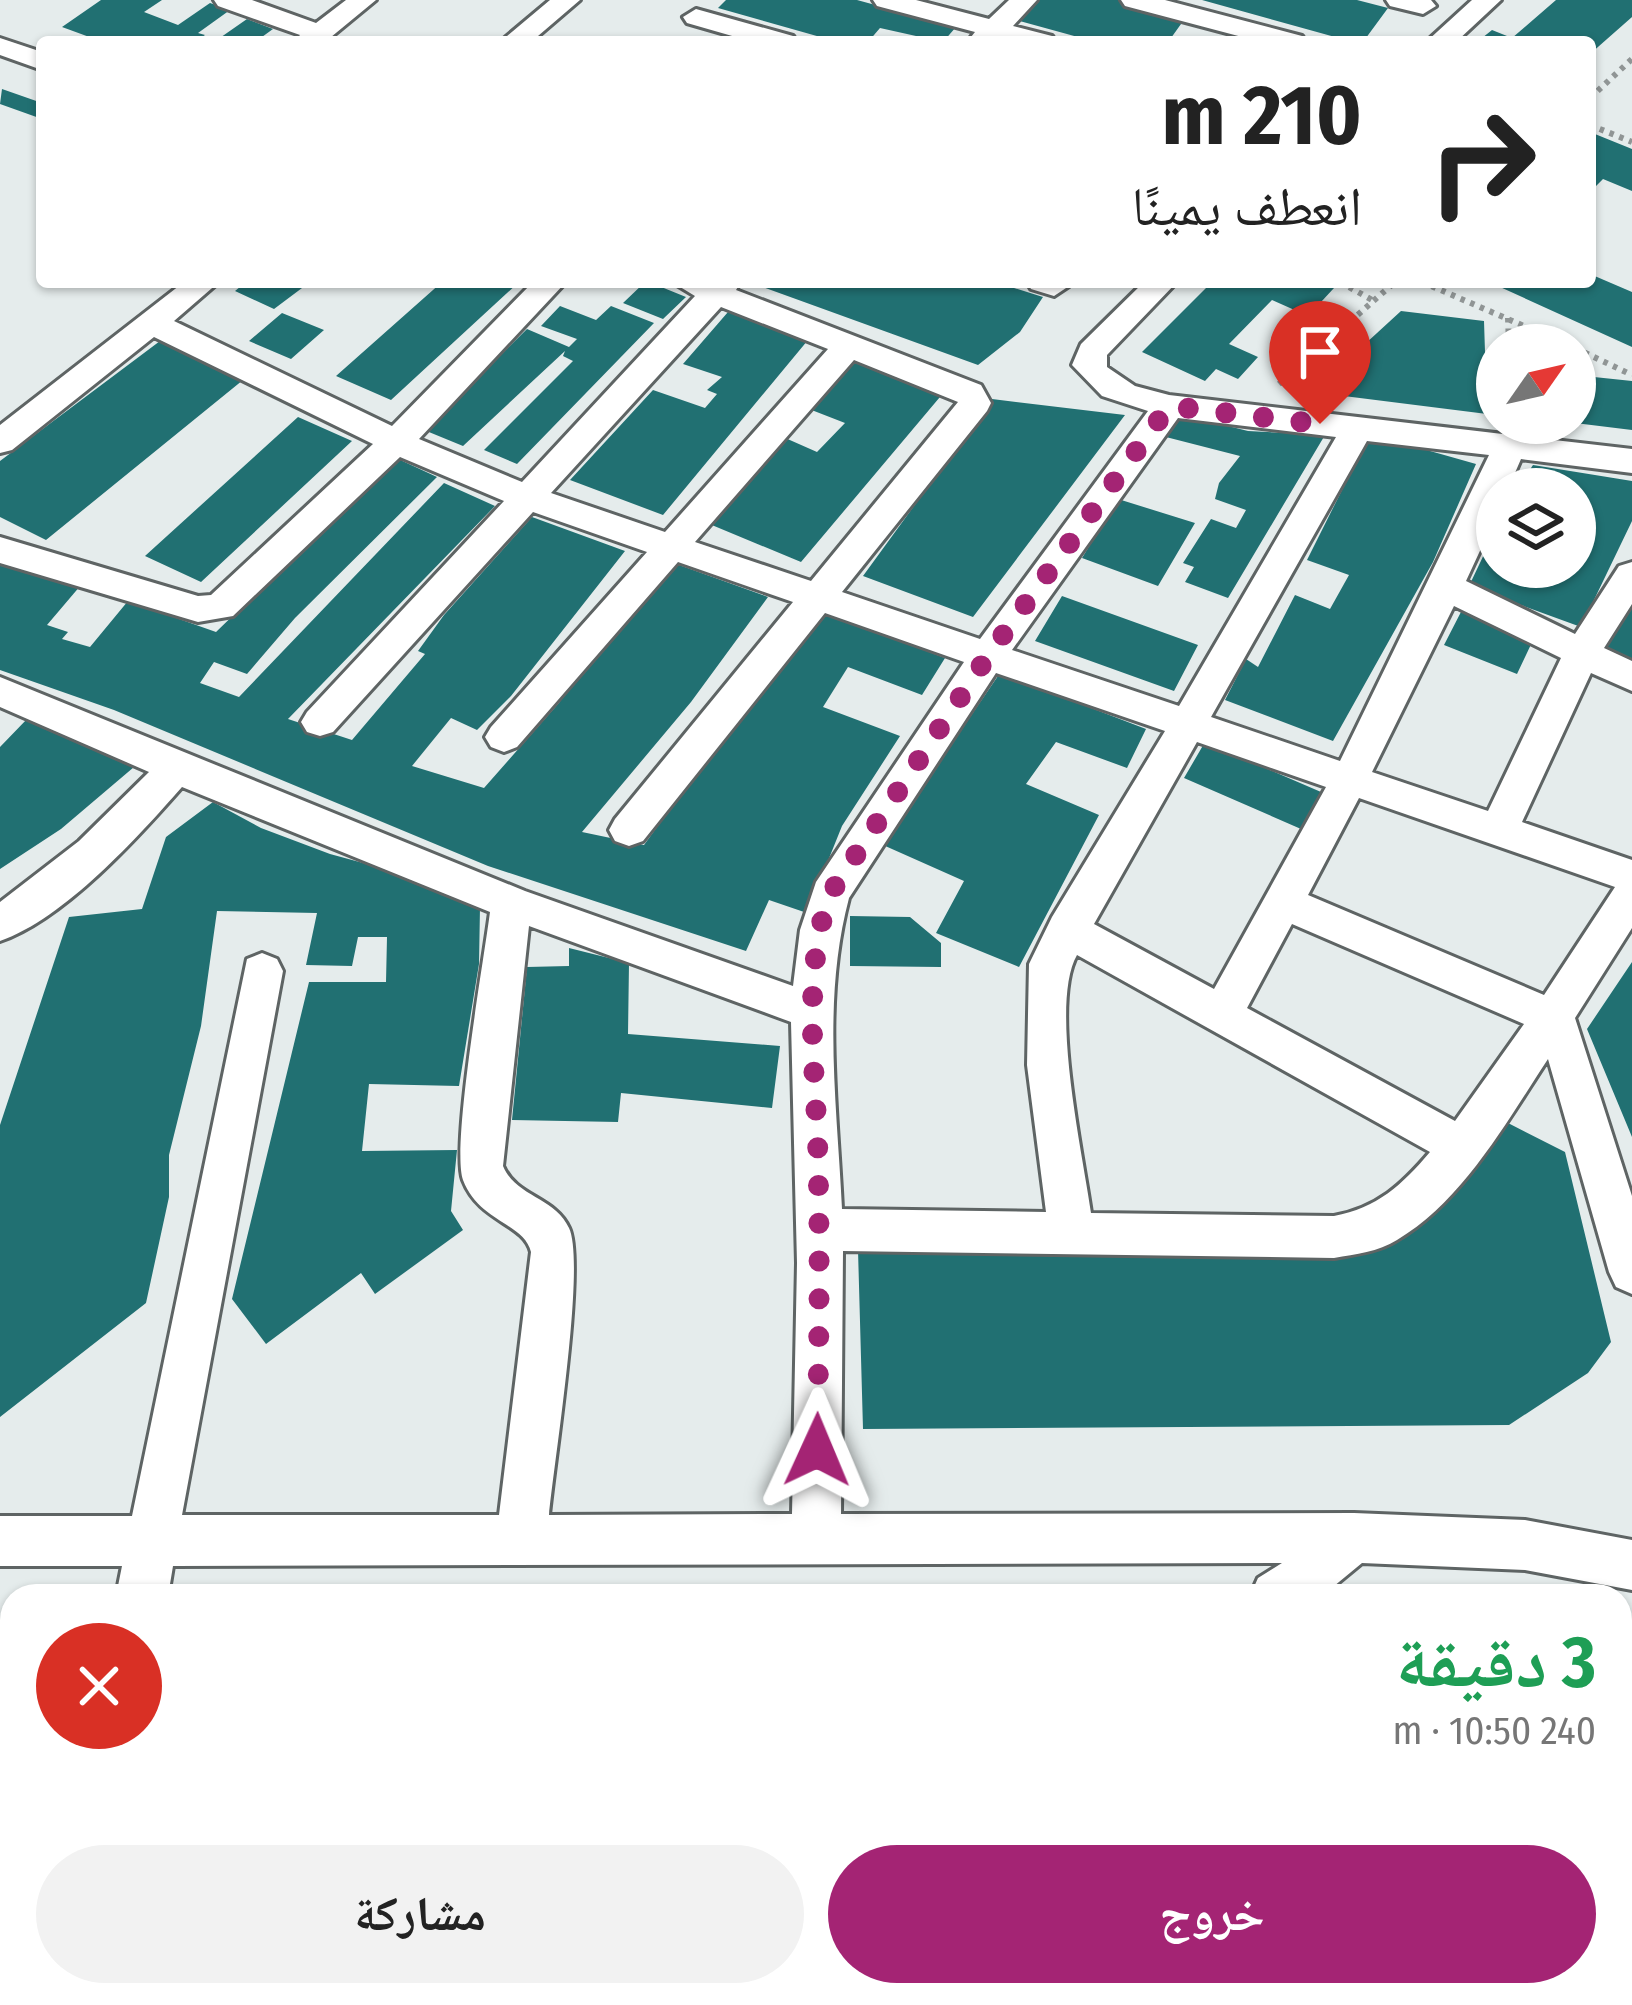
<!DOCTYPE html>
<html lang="ar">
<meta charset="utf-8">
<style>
body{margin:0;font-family:"Fira Sans Condensed","Noto Naskh Arabic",sans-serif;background:#f2f2f2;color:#222;direction:rtl;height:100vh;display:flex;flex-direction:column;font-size:45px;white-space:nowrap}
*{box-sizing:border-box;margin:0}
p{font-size:39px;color:#767676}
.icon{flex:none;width:66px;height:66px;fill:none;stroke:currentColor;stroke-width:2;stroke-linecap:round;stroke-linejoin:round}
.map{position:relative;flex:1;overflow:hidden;direction:ltr}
.details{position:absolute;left:0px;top:1584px;width:1632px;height:423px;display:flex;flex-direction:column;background:#fff;border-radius:36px 36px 0 0;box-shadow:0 3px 9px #0004;direction:rtl}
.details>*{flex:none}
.hud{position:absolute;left:36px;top:36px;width:1560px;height:252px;border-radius:12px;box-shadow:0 3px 9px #0004;direction:rtl;background:#fff;color:#222;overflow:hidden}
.needle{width:78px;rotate:56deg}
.controls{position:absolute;left:1476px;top:324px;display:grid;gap:24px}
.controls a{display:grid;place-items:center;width:120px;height:120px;border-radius:50%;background:#fff;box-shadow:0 3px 9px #0004;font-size:60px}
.pin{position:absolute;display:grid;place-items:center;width:102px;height:102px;color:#fff;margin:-123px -51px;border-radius:50% 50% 50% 0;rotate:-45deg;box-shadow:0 0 12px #0007}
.pin .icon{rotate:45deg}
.me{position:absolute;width:132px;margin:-66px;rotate:1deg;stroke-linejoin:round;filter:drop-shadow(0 0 9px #0008)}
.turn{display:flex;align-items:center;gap:42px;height:252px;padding:0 36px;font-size:54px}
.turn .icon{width:156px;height:156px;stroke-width:2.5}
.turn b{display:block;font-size:84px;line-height:102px}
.round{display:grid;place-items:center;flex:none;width:126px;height:126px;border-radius:63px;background:#f2f2f2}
.headline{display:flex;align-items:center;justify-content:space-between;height:204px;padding:0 36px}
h1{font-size:72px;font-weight:700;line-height:90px;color:#1e9e55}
.action{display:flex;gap:24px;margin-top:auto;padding:24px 36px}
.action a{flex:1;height:138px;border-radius:72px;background:#a42474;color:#fff;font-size:48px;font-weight:700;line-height:138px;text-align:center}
.action a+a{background:#f2f2f2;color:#222}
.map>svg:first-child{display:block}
.green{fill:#91dee0}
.building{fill:#217072}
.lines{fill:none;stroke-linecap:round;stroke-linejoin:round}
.street-casing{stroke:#5e6464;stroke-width:6}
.path{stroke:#909595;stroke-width:6;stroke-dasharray:4.5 6;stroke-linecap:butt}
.street{fill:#fff;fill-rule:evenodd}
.route{stroke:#a42474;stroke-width:21;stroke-dasharray:0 37.8}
</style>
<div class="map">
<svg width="1632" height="2005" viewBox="0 0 1632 2005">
<rect width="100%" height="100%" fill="#e5ecec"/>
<path class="green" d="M1620,1975l12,4v26h-236l14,-10h210z"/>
<path class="building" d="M101,0h61l-18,12 34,13 32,-22 20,7 -32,23 7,2 -10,7h-92l-41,-15z
M726,0h131l99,27 -13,15 -63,-14 -12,14h-30l-120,-34z
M1035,0h83l68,17 -15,21 9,4h-84l-80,-22z
M1202,0h155l31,8 -25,34h-10z
M1556,0h76v17l-42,37v-12h-113l15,-12 20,8z
M247,19l26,10 -18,13h-41z
M2,89l40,14v16l-42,-15z
M1590,132l42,17v42l-29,-12 -13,13z
M1590,274l42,18v55l-143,-65h101z
M246,282h54l6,3 -32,24 -39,-18z
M442,282h77l-128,118 -55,-24z
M645,282h4l37,15 -23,22 -40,-16z
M749,282h246l48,15 -23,35 -42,33z
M1212,282h109l13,6 -26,28 -36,-16 -43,44 29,13 -20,22 -22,-10 -11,12 -63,-29z
M560,306l36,14 15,-14 43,17 -137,141 -33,-14 89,-89 -10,-5 2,-5 -102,95 -39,-16 103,-101 42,18 8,-8 -36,-13z
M1401,311l83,10 3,93 -159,-20 1,-17z
M728,312l80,28 -145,175 -93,-35 83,-90 52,18 12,-14 -10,-4 15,-13 -39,-13z
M282,313l42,17 -33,29 -42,-18z
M164,338l79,42 -197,160 -46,-23v-56z
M854,356l91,35 -144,171 -94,-39 76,-86 34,15 28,-29 -36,-14z
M1575,375l57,6v49l-57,-7z
M992,399l133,16 -152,202 -110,-41z
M1172,412l76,19 77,4 -97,163 -43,-16 9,-15 -11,-4 28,-44 25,9 10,-18 -31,-11 4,-16 21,-27 -78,-20z
M298,417l54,24 -151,141 -56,-26z
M1370,434l106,30 -43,98 -100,179 -108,-41 21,-41 12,8 37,-72 35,14 19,-34 -42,-15z
M396,458l41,19 -142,141 -48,56 -33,-12 -14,21 39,14 205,-214 51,23 -207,213 64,21 73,-86 -7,-3 26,-36 88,-98 93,34 -114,145 -34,34 -26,-12 -39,48 72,22 74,-84 110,-143 100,36 -77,105 -109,130 62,13 171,-236 130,49 -23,37 -74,-28 -25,40 77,29 -58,90 -35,87 -38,-13 -23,51 -258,-85 -374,-156 -114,-40v-111l81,26 -34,40 21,7 -6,7 28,8 38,-46 88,31z
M1533,465l99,16v40l-51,106 -112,-41 28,-59v40h78v-78h-58z
M1118,499l77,24 -37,63 -76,-28z
M1632,587v81l-45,-22z
M1062,596l136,49 -24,46 -139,-50z
M1462,610l72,28 -17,36 -73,-29z
M1000,673l146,56 -19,39 -71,-26 -30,42 73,31 -80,152 -83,-34 28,-52 -81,-36z
M28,718l106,49 -73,62 -61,40v-122z
M1205,742l116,50 -20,37 -117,-51z
M213,802l48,26 69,26 70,19 80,34 -1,57 -20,122 -90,-2 -7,67 95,-1 -6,61 12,19 -88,64 -14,-21 -95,71 -34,-45 77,-317h77l1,-45h-29l-6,29 -46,-1 11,-52 -100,-2 -16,115 -32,129v42l-23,106 -146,114v-292l69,-208 73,-8 24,-72z
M850,916l60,1 31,26v24l-91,-1z
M569,948l60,15 -1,71 152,12 -8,62 -151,-15 -3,29 -106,-2 15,-153 42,-1z
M1632,962v175l-45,-108z
M1508,1123l57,29 46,190 -23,31 -79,52 -646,4 -5,-179 553,-21z
M1620,1646l12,4v36l-12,-6z
M104,1995h240l-2,10h-240z"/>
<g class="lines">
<defs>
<path id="street" d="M214,0h38l64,23 30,-23h30l-51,42h-31l6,-7 -82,-29z
M550,0h30l-49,42h-31z
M873,0h43l73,19 20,-19h28l-24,26 39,10 4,6h-89l8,-10 -98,-26z
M1121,0h44l137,36 4,6h-45l-136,-36z
M1386,0h45l5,6 -13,8 -33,-8z
M1472,0h29l-45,42h-30z
M696,9l97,27 4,6h-44l-66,-19 -4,-6z
M0,38l42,14v18l-42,-15z
M184,282h35l-45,39 218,105 141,-144h33l-147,157 103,43 173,-186 -23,-14h69l-5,8 245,95 10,18 -4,8 -145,181 138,47 168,-228 -46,-15 -30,-31 9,-21 63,-62h33l-70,73v12l28,19 34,9 463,54v24l-111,-14 -13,30h-11v25l-31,67 109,53 44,-68 13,-4v42l-28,44 28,13v30l-41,-18 -69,149 110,38v68l-57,90 57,178v98l-16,-7 -7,-15 -61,-213c-41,62 -85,142 -151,181 -19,12 -41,14 -63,18l-491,-7 -2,263 513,-1 171,7 107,20v50l-107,-20 -163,-7 -40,33h-72l8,-18 24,-15 -1109,3 -5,30h-52l6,-30h-122v-50h132l115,-557 15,-6 15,6 6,12 -101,544h317l32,-263c-7,-29 -52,-30 -68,-72 -12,-33 21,-220 27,-268l-308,-125c-44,50 -118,132 -182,154v-39l79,-61 70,-69 -149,-65v-30l525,214 268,95 7,-56 16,-48 148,-220 -139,-49 -182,228 -14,5 -14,-5 -6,-11 6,-11 178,-217 -115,-40 -161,185 -13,5 -13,-5 -6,-10 6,-10 156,-175 -114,-40 -200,220 -13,4 -13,-4 -6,-10 6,-10 197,-211 -104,-44 -167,159 -35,6 -198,-59v-26l198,59 13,-1 162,-151 -219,-107 -142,113 -12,3v-28zM721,307l107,42 -163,183 -114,-39zM854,360l104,42 -147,179 -116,-39zM1178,418l158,19 -157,269 -167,-56zM1367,441l122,14 -149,306 -129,-44zM1454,606l107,52 -73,153 -116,-39zM996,673l169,58 -113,186 -23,47 -2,101 19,147 -204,-3c-5,-105 -20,-209 7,-311zM1197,742l129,45 -112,202 -120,-65zM1359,798l256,89 -71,108 -236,-100zM1292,924l232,100 -69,97 -208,-113zM529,926l262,96 6,241 -5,251 -243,1c5,-53 37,-251 20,-287 -14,-31 -53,-31 -66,-62zM1077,955l353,197c-28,33 -53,56 -96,64l-243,-3c-8,-58 -42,-209 -14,-258z
M1027,282h40l2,4 -15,10 -23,-7z
M1620,1910l12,3v56l-12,-3z
M38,1995h58l-2,10h-58z
M403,1995h67l-4,10h-67z
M858,1995h59l-4,10h-59z
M1251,1995h65l-4,10h-65z"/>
</defs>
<use href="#street" class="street-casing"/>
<path class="path" d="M1590,98l42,-39
M1590,125l42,17
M1340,282l34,19
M1422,282l146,63
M1508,318l1,27
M1575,348l57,27
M1279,384l116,-102"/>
<use href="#street" class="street"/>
</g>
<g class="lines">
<path class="route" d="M817,1450c2,-98 3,-195 1,-293 -2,-84 -17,-183 12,-263l157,-237 182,-251 151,18"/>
</g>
</svg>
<div class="controls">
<a><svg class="needle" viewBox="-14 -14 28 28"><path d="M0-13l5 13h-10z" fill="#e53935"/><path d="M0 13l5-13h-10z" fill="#767676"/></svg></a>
<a><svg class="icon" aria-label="layers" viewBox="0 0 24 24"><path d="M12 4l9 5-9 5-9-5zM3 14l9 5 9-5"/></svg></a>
</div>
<div class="pin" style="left:1320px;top:424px;background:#d93025"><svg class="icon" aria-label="arrive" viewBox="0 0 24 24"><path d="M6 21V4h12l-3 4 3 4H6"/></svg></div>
<svg class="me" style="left:817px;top:1450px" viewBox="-20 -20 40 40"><path d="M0-17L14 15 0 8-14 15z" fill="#a42474" stroke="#fff" stroke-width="4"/></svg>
<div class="hud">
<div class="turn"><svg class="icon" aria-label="right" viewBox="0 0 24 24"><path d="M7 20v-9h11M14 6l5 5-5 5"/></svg><div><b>210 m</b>انعطف يمينًا</div></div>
</div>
<section class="details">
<div class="headline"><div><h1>3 دقيقة</h1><p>240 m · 10:50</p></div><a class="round" style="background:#d93025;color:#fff"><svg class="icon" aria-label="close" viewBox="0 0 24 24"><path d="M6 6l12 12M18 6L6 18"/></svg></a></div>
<div class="action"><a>خروج</a><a>مشاركة</a></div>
</section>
</div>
